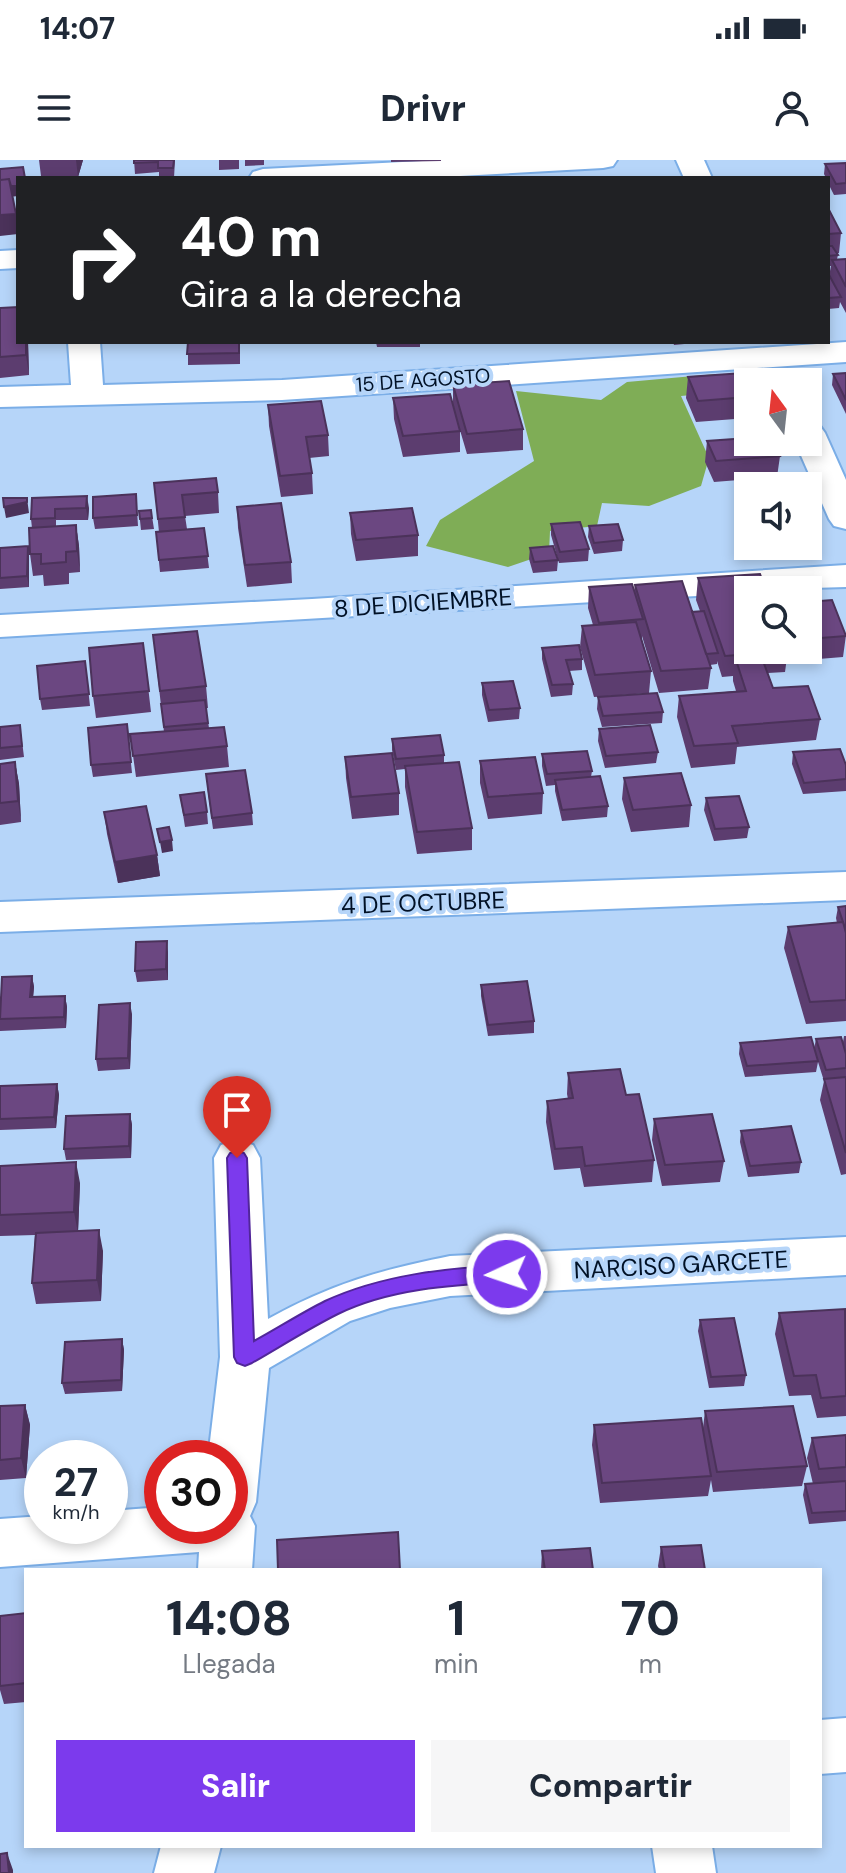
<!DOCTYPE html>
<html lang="es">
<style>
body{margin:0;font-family:"DM Sans",sans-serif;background:#f6f6f7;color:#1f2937;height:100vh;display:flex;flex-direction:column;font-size:30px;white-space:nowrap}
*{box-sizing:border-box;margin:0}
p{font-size:26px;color:#747a83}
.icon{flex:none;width:44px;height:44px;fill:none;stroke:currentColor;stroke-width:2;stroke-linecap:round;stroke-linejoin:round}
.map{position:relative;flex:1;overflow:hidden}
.details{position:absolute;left:24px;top:1408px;width:798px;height:280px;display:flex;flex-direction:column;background:#fff;border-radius:0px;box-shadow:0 4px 12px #0003}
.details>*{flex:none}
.banner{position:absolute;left:16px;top:16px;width:814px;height:168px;border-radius:0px;box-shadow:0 4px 12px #0003;background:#202124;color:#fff;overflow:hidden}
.needle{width:52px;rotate:345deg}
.fabs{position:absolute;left:734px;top:208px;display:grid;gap:16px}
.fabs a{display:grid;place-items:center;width:88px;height:88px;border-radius:0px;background:#fff;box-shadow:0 4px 12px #0003;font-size:40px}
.speed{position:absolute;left:24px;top:1280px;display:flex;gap:16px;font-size:40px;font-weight:700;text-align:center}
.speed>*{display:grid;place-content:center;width:104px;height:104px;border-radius:50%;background:#fff;box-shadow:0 4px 12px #0003;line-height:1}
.speed small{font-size:20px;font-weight:400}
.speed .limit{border:12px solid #d22;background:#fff;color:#111}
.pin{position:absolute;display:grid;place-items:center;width:68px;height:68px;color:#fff;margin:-82px -34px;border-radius:50% 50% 50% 0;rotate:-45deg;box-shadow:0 0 8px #0007}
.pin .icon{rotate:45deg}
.me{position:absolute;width:88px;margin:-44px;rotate:267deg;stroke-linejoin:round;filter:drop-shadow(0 0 6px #0008)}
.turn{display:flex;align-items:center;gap:28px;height:168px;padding:0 32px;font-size:36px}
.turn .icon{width:104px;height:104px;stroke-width:2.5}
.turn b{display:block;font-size:56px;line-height:68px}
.eta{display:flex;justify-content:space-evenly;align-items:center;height:136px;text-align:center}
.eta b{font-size:48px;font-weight:800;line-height:56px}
.button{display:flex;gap:16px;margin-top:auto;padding:16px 32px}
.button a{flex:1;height:92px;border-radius:0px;background:#7c3aed;color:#fff;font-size:32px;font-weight:800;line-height:92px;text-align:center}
.button a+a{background:#f6f6f7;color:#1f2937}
.status{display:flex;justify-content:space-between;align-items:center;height:56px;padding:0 40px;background:#fff;direction:ltr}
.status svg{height:22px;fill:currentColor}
header{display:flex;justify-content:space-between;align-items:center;height:104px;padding:0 32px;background:#fff;font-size:36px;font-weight:800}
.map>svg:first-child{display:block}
.forest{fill:#7fad56}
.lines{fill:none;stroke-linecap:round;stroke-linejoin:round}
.minor-casing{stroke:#7baee7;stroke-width:4}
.minor{fill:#fff;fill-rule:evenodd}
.wall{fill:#5c3d6f}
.shaded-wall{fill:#4b325a}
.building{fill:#6b4781;stroke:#4b325a;stroke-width:2}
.route{fill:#7c3aed;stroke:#51269a;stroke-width:2}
.labels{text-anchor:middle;stroke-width:8;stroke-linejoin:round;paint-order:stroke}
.far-street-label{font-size:20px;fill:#011126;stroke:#b6d5f9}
.street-label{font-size:24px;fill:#011126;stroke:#b6d5f9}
</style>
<div class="status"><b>14:07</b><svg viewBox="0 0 49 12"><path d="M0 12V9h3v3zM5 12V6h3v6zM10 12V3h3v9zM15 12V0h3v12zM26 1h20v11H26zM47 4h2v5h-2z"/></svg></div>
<header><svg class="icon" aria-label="menu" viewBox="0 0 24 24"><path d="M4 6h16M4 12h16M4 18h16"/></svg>Drivr<svg class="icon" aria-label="person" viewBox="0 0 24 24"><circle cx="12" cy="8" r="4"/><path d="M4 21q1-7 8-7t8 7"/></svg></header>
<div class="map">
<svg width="846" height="1713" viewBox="0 0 846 1713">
<rect width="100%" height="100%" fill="#b6d5f9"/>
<path class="forest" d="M716,214l6,18 -41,4 28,62 -8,28 -52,20 -47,-3 -5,23 -47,5 -1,22 -41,14 -82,-21 14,-26 94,-59 -18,-70 85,9 26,-18z"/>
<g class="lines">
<defs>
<path id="minor" d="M442,0h175l-4,6 -10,2 -179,10h-175l4,-6 10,-3z
M676,0h28l8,18h-28z
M18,90v18l-18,1v-18z
M68,182h32l3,43 179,-5 564,-38v20l-564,38 -282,7v-20l71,-2z
M808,263l12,3 5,7 21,47v49l-12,-3 -5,-7 -34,-77h13z
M846,405v22l-98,3v3l-748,44v-22l312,-16z
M846,712v28l-846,32v-30z
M237,980l16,5 7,13 8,161c63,-35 112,-49 182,-63l396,-19v38l-396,21 -60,12 -40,13 -81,47 -13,134 -6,14 5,10 -3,44h-54l1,-18 -199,15v-48l42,-3v10h68v-15l52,-4v19h68v-68h-22l12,-101 -6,-199 7,-13z
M846,1558v54l-26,2v-54z
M161,1686h60l-7,27h-60z
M652,1686h60l4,27h-60z"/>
</defs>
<use href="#minor" class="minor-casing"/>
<use href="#minor" class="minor"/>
</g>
<path class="wall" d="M39,0h44l-5,17 -37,-1z
M134,0h41l-1,18h-15v-6l-24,2z
M219,0h20v9l-20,1z
M245,0h19v5l-19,1z
M391,0h50v1l-50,1z
M846,3v31l-12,1 -6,-12v-5h-2l-2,-4 1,-10z
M828,48l13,25 -2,20h-3l2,2 -1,4h9v54l-6,-11 -1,6 -11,1v-36l1,3 2,-10h-3z
M0,148l18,34h10l1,33 -29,3z
M188,182h52v22l-52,1z
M376,182h44v5h-43z
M482,182h27l-26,2z
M673,182h32l-31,3z
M846,213v41l-14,-29 1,-11z
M688,217l60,7v34l-52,4 -10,-24z
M453,225l70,44v21l-56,4 -10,-34 3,11v21l-57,5 -9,-38 -1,-21 60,7z
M268,245l60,30 1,21 -20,2 3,15 1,21 -32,3 -12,-71z
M707,281l73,15 -3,21 -63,5 -9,-20z
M154,323l64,9 1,21 -34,3 2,13 17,-1 5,40 -49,4 -4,-40h3z
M136,334l2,32 -43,3 -2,-11z
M32,338l57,10 -1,12h-32v6l20,-1 3,21 1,26 -11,1v11l-25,2 -1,-11 -10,1 -3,-22 2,-26 -1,-9z
M237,347l54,55 1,21 -45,4 -9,-59z
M151,350l3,19 -13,1 -2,-19z
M350,353l68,22v21l-62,5 -5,-27z
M551,364l38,25 -1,12 -29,2 -8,-28z
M589,366l34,14 -1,11 -28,3 -6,-17z
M28,386l1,11v30l-29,2v-41z
M530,388l28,12 -1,11 -24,2 -4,-14z
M698,418l90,72 -3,22 -17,1 5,15 47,31 -4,21 -79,7 -2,17 -44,4 -14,-51 2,-21 57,-5 -3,-10v-5l-11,1 -5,-16v3l-7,1 1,3 -3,21 -49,4 -17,-57v4l9,31 -2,22 -55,4 -14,-50 2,-21 11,-1 -5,-17 1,-21 45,4 1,-6 57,27 8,-1 -4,-11z
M808,442l38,33 -3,22 -49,4 -5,-11h19z
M153,475l53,51 2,22h-2l3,20 18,18 2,21 -93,10 -6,-43 34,-2z
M143,483l8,69 -55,6 -3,-22z
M542,488l40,11v11l-13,1 4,13 -1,11 -21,2 -9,-38z
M85,501l5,45 -48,4 -2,-11z
M482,523l38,25 -1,11 -31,3 -6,-27z
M598,537l65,15 -1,11 -60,4 -5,-18z
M127,564l5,49 -39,4 -2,-12z
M20,565l4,32 -24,3v-33z
M599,569l59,23 -2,11 -51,5 -7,-27z
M392,579l52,16v8l28,65v22l-55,4 -12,-67v-18l-9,1 -4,-20z
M793,592l53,13v26l-43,3 -11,-30z
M542,594l50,17 -1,6 17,29 -1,11 -45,4 -7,-30v-6l-9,1 -4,-20z
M345,597l54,36v22l-47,4 -6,-41z
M480,601l63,32 -1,21 -54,5 -8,-36z
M15,602l4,22 2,38 -21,3v-61z
M624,618l67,27 -2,22 -58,5 -9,-33z
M207,626l45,27 1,12 -40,4z
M180,635l27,17 1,12 -23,3z
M706,638l43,29 -2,11 -33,3 -10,-31z
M104,652l53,43 3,21 -42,7 -11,-49z
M846,746v115l-40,3 -22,-76 4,-21 49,-4 -1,-5 2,-11z
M168,792v28l-31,2 -2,-11z
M32,816l2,11 -1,10 32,-1 2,11 -1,21 -66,3v-34z
M481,825l53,36v12l-46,3 -7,-40z
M132,854l-2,55 -32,2 -2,-12z
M844,876h2v138l-5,1 -21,-75 4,-19 -6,-19 -2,10 -71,5 -6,-23 1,-11 74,6 2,-10 27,3z
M568,913l58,22 28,65 -2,22 -68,5 -4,-19 -26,2 -8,-48 1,-21 21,-2 -1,-5z
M57,924l2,11 -3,33 -56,2v-38z
M130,954l2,11 -1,33 -65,2 -2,-11z
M654,959l70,42 -4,21 -58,4 -10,-46z
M741,971l60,31 -2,11 -51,4 -8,-35z
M0,1006l80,17 -2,48 25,20 -2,50 -65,3 -4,-21 3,-48 -35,1z
M846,1152v104l-29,2 -6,-23 -22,1 -14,-62 4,-21z
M700,1160l46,55 -2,11 -35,2 -11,-57z
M122,1179l2,11 -2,41 -57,3 -3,-11z
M25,1245l5,20 -4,53 -26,2v-74z
M705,1251l102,55 -5,20 -89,6 -2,-12 -3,16 -108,7 -8,-58 2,-20 109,3z
M846,1275v86l-37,3 -6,-29 2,-11h8l-6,-26 5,-20z
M661,1387l44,23h-46l-1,-4z
M542,1391l51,19h-52z
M26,1453v89l-22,2 -4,-14v-74z"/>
<path class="shaded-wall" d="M76,0h7l-5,17z
M18,26v10l-18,2v-11z
M16,54l2,20 -18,2v-21z
M26,182h2l1,33 -3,-20z
M87,336l2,12 -1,12 -2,-12z
M27,338l2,15 -23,5 -2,-11z
M76,365l3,21 1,26 -3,-21z
M28,386l1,11v30l-2,-11z
M15,602l4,22 2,38 -3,-21z
M172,680l1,11 -11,2 -2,-11z
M157,695l3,21 -42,7 -3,-21z
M167,781l1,11v28l-2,-11z
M32,816l2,11 -2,22 -2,-12z
M65,836l2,11 -1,21 -2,-11z
M130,843l2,11 -2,55 -2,-11z
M57,924l2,11 -3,33 -2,-11z
M130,954l2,11 -1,33 -2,-12z
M76,1002l4,21 -2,50 -4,-21z
M99,1070l4,21 -2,50 -4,-21z
M122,1179l2,11 -2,41 -1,-11z
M25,1245l5,20 -4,53 -5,-20z
M7,1693l6,17v3h-4z"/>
<path class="building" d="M134,0h40l-1,8h-15v-6l-24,1z
M846,3v20l-10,1 -11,-20z
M23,7l2,11h-7v8h-7l-2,-7 -9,1v-11z
M9,19l7,35 -16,1v-35z
M828,48l13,25 -13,1z
M828,86h4l6,9 -10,1z
M846,99v28l-14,-27z
M828,113l13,24 -13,1z
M18,147v35h8v13l-26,2v-49z
M188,182h51v11l-52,1z
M743,213l5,11v13l-50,4 -10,-24z
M846,213v27l-13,-26z
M509,221l14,48 -56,5 -14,-49z
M450,234l10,37 -57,5 -10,-38z
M321,241l7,34 -22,2 6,36 -32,3 -12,-71z
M748,278v4h25l7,14 -64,5 -9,-20z
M216,318l2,14 -36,3 3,22 -27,2 -4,-36z
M136,334l1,21 -44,3v-21z
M87,336l-1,12 -31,1v9l-24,1 1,-21z
M3,338h24v4l-23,5z
M281,343l10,59 -46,3 -8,-58z
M412,348l6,27 -62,5 -6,-27z
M151,350l1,8 -12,1 -1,-8z
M580,362l9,27 -29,3 -9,-28z
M618,364l5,16 -29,3 -5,-17z
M76,365l1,26 -11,1v10l-25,2v-10h-11l-1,-26z
M204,368l4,28 -49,4 -3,-28z
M28,386l-1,30 -27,2v-30z
M553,386l5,14 -24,2 -4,-14z
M760,414l6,16h-18v60l40,1 -63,5 -27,-78z
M682,421l29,87 -50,3 -26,-86z
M632,424l11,35 -44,4 -10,-36z
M832,440l14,36 -38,3v-37z
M704,451l14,42 -12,1 -14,-42z
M636,462l15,49 -56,4 -13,-49z
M197,471l9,55 -46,5 -7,-56z
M143,483l6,48 -56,5 -4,-48z
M579,485l3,14 -16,1 7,24 -21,1 -10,-37z
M762,498l11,30 35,-2 12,33 -88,7 6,17 -44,3 -15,-50 67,-5 -10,-31z
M85,501l4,33 -49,5 -3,-33z
M513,521l7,27 -31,2 -7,-27z
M657,533l6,19 -60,4 -5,-19z
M205,540l3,23 -44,4 -3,-23z
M127,564l4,38 -40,3 -3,-37z
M20,565l2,21 -22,2v-21z
M650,565l8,27 -52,4 -7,-27z
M224,567l3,19 -94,10 -3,-22z
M440,575l4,20 -48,4 -4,-20z
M840,589l6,16v14l-42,4 -11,-31z
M587,591l5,20 -45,3 -5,-20z
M392,593l7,40 -48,4 -6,-40z
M535,597l8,36 -55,4 -8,-36z
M15,602l3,39 -18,2v-39z
M459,602l13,66 -55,4 -12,-66z
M245,610l7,43 -40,5 -6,-44z
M681,613l10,32 -58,5 -9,-32z
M600,616l8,30 -46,4 -7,-30z
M204,632l3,20 -23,3 -4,-20z
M739,636l10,31 -34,2 -9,-31z
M146,646l11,49 -42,7 -11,-50z
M169,667l3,13 -12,2 -3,-13z
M846,746v25l-8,-24z
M843,762l3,11v67l-36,2 -22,-75z
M167,781l-1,28 -31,2 1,-29z
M32,816l-2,21 35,-1 -1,21 -64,2 2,-42z
M527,821l7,40 -46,4 -7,-40z
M130,843l-2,55 -32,1 3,-54z
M811,877l7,24 -71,5 -7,-23z
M841,877l5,17v14l-20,2 -10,-31z
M620,909l6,26 13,-1 15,66 -69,6 -3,-19 -27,2 -8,-48 26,-3 -5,-25z
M846,917v76l-22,-74z
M57,924l-3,33 -54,2v-33z
M130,954l-1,32 -65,3 2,-33z
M712,954l12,47 -59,4 -11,-46z
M791,966l10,36 -51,4 -9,-35z
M76,1002l-2,50 -74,3v-49z
M99,1070l-2,50 -65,3 4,-50z
M845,1149l1,87 -25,2 -5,-23 -22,1 -15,-63z
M734,1158l12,57 -35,2 -11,-57z
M122,1179l-1,41 -59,3 3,-41z
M25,1245l-4,53 -21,2v-54z
M793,1246l14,60 -90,6 -12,-61z
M701,1258l10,58 -109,7 -8,-58z
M846,1275v32l-27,2 -7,-31z
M846,1321v30l-34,2 -7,-29z
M398,1372l2,38h-122l-1,-30z
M701,1385l4,25h-40l-4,-23z
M590,1388l3,22h-48l-3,-19z
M26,1453v70l-26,3v-70z
M7,1693l2,20h-9v-19z"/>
<path class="route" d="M237,991l7,2 3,5 7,183c24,-13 47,-28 71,-40 56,-26 121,-33 182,-36l7,3 3,6 -3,5 -7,3c-56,3 -118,7 -169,32 -30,15 -58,33 -86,49l-7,3 -8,-3 -3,-6 -7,-199 3,-5z"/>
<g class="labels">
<g class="far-street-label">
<text transform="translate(423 220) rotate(-4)" y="7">15 DE AGOSTO</text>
</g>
<g class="street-label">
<text transform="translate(423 443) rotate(-4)" y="8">8 DE DICIEMBRE</text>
<text transform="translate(423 743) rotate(-2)" y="8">4 DE OCTUBRE</text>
<text transform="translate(681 1105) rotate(-3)" y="8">NARCISO GARCETE</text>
</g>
</g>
</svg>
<div class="fabs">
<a><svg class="needle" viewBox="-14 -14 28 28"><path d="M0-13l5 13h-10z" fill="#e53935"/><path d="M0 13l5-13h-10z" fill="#747a83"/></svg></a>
<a><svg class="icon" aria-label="sound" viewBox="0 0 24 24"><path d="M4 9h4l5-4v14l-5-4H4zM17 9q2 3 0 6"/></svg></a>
<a><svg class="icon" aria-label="search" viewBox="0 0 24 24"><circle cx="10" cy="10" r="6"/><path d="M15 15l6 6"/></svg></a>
</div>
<div class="speed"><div>27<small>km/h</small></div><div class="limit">30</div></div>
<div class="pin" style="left:237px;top:998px;background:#d93025"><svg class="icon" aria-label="arrive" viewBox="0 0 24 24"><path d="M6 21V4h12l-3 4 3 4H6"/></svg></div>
<svg class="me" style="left:507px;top:1114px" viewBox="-20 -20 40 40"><circle r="17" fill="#7c3aed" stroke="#fff" stroke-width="3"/><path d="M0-11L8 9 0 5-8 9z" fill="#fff"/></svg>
<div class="banner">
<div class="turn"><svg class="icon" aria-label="right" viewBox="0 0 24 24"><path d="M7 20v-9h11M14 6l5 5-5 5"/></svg><div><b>40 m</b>Gira a la derecha</div></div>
</div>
<section class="details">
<div class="eta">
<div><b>14:08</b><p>Llegada</p></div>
<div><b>1</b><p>min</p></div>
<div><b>70</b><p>m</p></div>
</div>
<div class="button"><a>Salir</a><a>Compartir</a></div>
</section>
</div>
